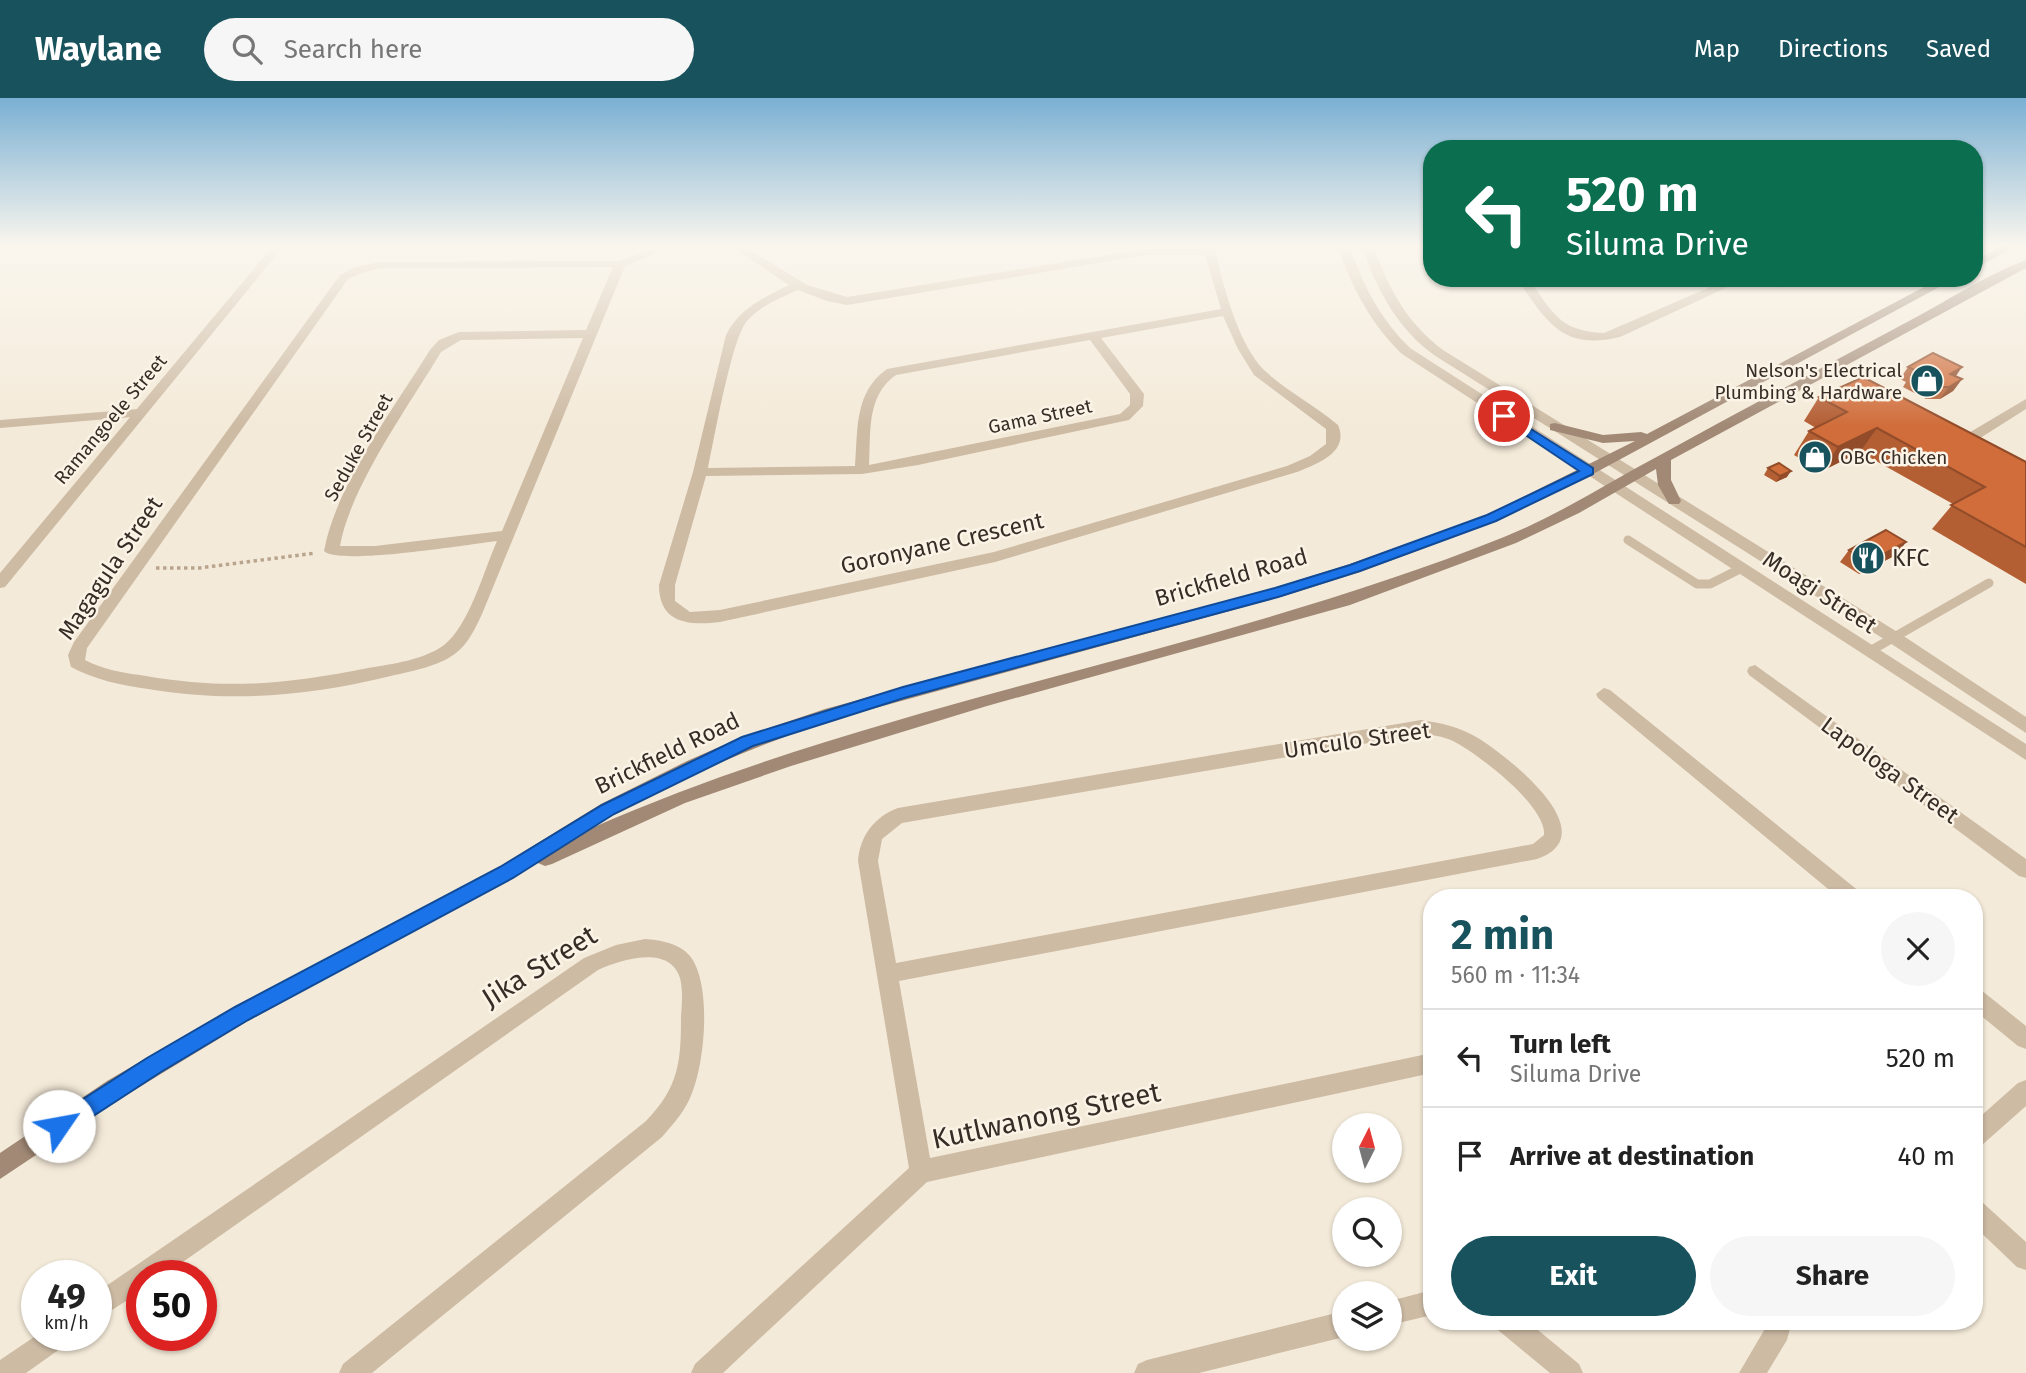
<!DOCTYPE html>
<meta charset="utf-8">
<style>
body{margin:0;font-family:"Fira Sans",sans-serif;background:#f6f6f6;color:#222;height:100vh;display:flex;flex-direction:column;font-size:26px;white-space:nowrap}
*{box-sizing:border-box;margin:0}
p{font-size:23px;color:#767676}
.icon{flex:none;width:38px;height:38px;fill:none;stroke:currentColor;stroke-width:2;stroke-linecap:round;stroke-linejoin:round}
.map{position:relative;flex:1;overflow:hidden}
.sheet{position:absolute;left:1423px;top:791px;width:560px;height:441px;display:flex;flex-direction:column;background:#fff;border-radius:28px;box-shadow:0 2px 5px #0004}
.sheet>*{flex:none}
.top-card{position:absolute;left:1423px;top:42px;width:560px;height:147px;border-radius:28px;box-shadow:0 2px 5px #0004;background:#0b6e4f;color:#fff;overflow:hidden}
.needle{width:46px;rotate:6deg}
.controls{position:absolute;left:1332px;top:1015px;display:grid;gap:14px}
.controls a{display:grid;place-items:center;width:70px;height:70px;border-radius:50%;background:#fff;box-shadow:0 2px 5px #0004;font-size:35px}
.speed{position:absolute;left:21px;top:1162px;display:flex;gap:14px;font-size:35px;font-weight:700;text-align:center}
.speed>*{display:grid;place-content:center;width:91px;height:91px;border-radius:50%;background:#fff;box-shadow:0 2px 5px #0004;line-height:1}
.speed small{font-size:18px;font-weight:400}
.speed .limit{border:10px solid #d22;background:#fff;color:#111}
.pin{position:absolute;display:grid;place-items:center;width:60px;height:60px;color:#fff;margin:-30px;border:4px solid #fff;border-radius:50%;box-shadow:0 2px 7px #0007}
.me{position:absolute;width:77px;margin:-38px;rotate:57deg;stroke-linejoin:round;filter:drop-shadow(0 0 5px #0008)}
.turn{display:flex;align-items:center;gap:24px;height:147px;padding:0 28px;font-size:32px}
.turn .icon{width:91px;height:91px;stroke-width:2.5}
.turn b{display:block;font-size:49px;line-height:60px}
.round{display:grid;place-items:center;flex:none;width:74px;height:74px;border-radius:37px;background:#f6f6f6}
.summary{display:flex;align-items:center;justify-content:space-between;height:119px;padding:0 28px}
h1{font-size:42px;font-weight:700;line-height:52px;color:#18525d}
.action{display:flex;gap:14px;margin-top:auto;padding:14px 28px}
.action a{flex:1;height:80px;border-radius:42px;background:#18525d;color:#fff;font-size:28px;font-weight:700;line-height:80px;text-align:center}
.action a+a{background:#f6f6f6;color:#222}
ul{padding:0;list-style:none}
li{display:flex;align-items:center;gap:21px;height:98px;padding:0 28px;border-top:2px solid #e0e0e0}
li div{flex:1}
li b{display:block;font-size:26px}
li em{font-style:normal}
header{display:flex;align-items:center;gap:42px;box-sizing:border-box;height:98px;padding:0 35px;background:#18525d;color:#fff}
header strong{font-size:33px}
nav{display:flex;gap:38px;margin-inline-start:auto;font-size:24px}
.search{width:490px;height:63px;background:#f6f6f6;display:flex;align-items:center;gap:18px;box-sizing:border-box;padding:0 24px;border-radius:38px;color:#767676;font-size:26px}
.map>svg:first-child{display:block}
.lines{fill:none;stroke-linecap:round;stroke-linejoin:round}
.path{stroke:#b9a58e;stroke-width:3.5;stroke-dasharray:3.5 3.5;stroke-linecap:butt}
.service{stroke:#cdbba4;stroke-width:9}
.minor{fill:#cdbba4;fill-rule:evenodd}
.tertiary{fill:#cdbba4;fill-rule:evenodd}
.secondary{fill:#a18975;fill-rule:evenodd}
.wall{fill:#b35e33}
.shaded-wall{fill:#924c29}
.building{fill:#d06d3b;stroke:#924c29;stroke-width:2}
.route{fill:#1a73e8;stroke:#114b97;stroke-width:2}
.labels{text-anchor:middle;stroke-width:5;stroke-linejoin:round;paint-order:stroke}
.far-poi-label{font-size:19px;fill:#382d26;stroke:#fbf3e6;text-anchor:end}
.far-street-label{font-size:19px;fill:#382d26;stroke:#fbf3e6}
.street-label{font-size:23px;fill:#382d26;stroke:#fbf3e6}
.poi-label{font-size:23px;fill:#382d26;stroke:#fbf3e6;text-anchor:start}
.near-street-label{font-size:28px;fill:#382d26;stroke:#fbf3e6}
</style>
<header>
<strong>Waylane</strong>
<div class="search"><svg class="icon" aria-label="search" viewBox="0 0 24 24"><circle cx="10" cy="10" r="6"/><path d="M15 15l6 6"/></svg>Search here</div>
<nav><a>Map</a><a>Directions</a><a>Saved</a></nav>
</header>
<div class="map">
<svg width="2026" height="1275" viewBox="0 0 2026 1275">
<rect width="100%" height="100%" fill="#f4ead9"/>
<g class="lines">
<path class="path" d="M156,470h43l117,-15"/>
<path class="service" d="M1628,442l69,44h13l32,-16
M1870,553l119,-68"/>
<path class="minor" d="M655,149h16l-46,19 -143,348c-6,13 -14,30 -26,39 -18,14 -45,18 -65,23 -83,20 -159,27 -243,13 -27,-4 -53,-9 -77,-22l-3,-12 6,-13 266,-367 13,-7 27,-6 239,-1zM613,169l-27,63 -127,2 -20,8 -9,10c-36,58 -94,135 -106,201 14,15 147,-7 173,-10 -13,29 -28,85 -53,104 -20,15 -52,19 -76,23 -80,16 -141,22 -222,8 -21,-3 -42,-6 -61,-16l2,-12 261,-369 13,-6 19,-5zM583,240l-81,193 -127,15h-35c10,-59 70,-142 101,-194l20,-12z
M732,149h13l62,38 40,12 299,-48 69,-2c7,36 23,97 49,123 22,21 51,35 74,55 12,27 -21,39 -41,47l-302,90 -275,60c-32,4 -61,1 -61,-37l34,-113 33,-137c14,-27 37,-37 63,-50zM1146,157h59l16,54 -334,60c-33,23 -29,61 -32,97l-147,2c6,-28 24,-131 39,-147 13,-15 33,-23 51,-31l29,11 20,4zM1223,218l15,33 16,26 72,54v15l-16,12 -23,10 -293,86 -274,58 -30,2 -15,-11v-16l31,-109 156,-2 56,-9 211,-45 14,-14 1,-12 -43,-56zM1090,242l40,54v11l-10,9 -251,51c2,-33 -3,-69 27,-90z
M1516,180h12c25,34 30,53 76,55l127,-55h16l-127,59c-59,14 -73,-16 -104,-59z
M2026,301v10l-49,31 -3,3 4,11 -2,3h-10l-6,-15 7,-8z
M139,311l5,1v6l-144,12v-8z
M1755,567l271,194v19l-7,-2 -270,-201 -2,-4 2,-4z
M1604,590l6,2 250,202 3,6h-24l-241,-200 -2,-4z
M1421,622c20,3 39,7 57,18 29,18 130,96 59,121l-638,122 31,177 502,-105v20l-505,109 -204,191h-32l4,-9 214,-196 -51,-307c2,-25 16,-44 40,-53zM1421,636c11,1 21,2 32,7 24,12 94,65 91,94l-11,9 -637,119 -18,-102 4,-22 20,-16z
M645,841c15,1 34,4 45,17 22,28 15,105 2,137 -6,17 -18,30 -30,44l-290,236h-33l4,-9 303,-243c33,-34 35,-59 35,-105 1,-12 2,-26 -1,-38 -11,-34 -59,-18 -82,-8l-435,306h-21v15l-46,29v-27l488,-335 32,-13z
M1974,889l7,3 45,36v23l-8,-3 -44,-36z
M2026,982v26l-44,39 -8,3v-26l44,-39z
M1974,1100l8,4 44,40v28l-9,-3 -43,-41z
M1432,1192v25l-42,10v-24z
M1344,1213v26l-145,36h-65l4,-9 9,-4z
M1495,1223h32l52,43 4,9h-33l-52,-43z
M1766,1223h26l-5,19 -20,33h-28l27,-46z
M37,1237h34l-4,9 -41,29h-26v-13z"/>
<path class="tertiary" d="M272,149h11l-278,340 -5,1v-15z
M1338,149h12c13,39 31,73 60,101l616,396v16l-624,-406c-31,-30 -50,-66 -64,-107z
M1362,149h12c14,41 33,76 69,103l456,283 127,84v16l-139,-92 -453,-286c-37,-27 -57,-65 -72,-108z"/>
<path class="secondary" d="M2000,149h14l-40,22v-8z
M2026,162v8l-355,192v20l10,21 -2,3h-10l-11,-19 -2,-16 -77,44 -63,30 -166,62 -363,101 -196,60 -106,37 -133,61 -7,2 -7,-3 -290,158 -125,76 -123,82v-26l107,-72 127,-74 265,-140 102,-63 86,-43 55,-24 83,-28 449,-121 76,-24 137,-49 148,-74 -32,2 -53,-13v-6l5,-1 48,12 38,-3 6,2 294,-156h15l-363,196 -96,47 -137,51 -76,24 -456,125c-81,29 -162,61 -236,107 293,-129 615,-172 912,-291 55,-22 105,-55 158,-83 82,-45 165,-89 247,-133 38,-20 77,-46 117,-61z"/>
</g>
<path class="wall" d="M1908,269l48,9 6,3 -9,12 -13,8h-14l-23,-12 3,-5 -6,-3z
M1819,299l207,65v122l-94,-55 21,-25 -93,-52 -38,19 -28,-16 15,-24 7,-3 -12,-7z
M1768,370l19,9 -11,5 -12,-7z
M1906,444l-10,13 -37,19 -19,-12 9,-12z"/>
<path class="shaded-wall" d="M1962,269l-8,12 -4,-5z
M1962,281l-9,12 -13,8 9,-12z
M1877,330l-17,24 -38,19 16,-24z
M1791,373l-4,6 -11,5 4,-6z
M1906,444l-10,13 -37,19 10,-12z"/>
<path class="building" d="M1933,255l29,14 -12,7 12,5 -13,8h-14l-24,-12 6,-4 -9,-4z
M1863,279l163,85v85l-75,-42 34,-18 -108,-59 -39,19 -29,-16 38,-19 -28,-15z
M1779,365l12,8 -11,5 -12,-8z
M1886,432l20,12 -37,20 -20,-12z"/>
<linearGradient id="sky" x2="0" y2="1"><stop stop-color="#7ab0d3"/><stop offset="0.45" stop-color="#faf6ee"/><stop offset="1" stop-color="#faf6ee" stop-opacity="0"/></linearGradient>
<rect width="2026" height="328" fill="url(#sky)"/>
<path class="route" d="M1504,314l89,56v6l-97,47 -136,50 -82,26 -374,101 -151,48 -139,68 -101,64 -265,142 -87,52 -94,61 -8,3 -7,-3 -3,-7 3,-7 95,-61 88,-51 265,-140 102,-62 140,-68 161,-50 372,-99 75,-23 137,-50 92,-44 -79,-53 -2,-2z"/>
<defs>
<symbol id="shop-disc" viewBox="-11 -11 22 22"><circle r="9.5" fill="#18525d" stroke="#fbf3e6"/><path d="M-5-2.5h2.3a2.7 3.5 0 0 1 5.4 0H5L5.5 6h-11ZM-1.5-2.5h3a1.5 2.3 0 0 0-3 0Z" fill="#fff"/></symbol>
<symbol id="restaurant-disc" viewBox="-11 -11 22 22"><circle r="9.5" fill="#18525d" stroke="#fbf3e6"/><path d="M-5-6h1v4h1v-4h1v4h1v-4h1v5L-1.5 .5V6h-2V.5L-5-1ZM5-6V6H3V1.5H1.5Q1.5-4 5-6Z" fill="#fff"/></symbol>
</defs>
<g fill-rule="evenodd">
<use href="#shop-disc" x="1908" y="264" width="38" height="38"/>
<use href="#shop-disc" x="1796" y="340" width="38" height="38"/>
<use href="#restaurant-disc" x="1849" y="441" width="38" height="38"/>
</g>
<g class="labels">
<g class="far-poi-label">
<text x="1902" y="279">Nelson's Electrical<tspan x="1902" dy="22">Plumbing &amp; Hardware</tspan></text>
<text x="1840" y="366" text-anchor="start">OBC Chicken</text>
</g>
<g class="far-street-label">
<text transform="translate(1040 318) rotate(-12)" y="7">Gama Street</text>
<text transform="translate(110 321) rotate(-50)" y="7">Ramangoele Street</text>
<text transform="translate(358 349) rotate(-61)" y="7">Seduke Street</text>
</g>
<g class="street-label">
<text transform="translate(942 445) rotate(-13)" y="8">Goronyane Crescent</text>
<text transform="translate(110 470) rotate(-56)" y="8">Magagula Street</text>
<text transform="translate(1231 479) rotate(-16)" y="8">Brickfield Road</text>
<text transform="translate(1820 494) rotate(33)" y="8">Moagi Street</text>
<text transform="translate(1357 642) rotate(-8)" y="8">Umculo Street</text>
<text transform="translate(667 655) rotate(-26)" y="8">Brickfield Road</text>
<text transform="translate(1890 672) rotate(36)" y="8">Lapologa Street</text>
</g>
<g class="poi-label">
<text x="1892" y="468">KFC</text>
</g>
<g class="near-street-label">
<text transform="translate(539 868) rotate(-32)" y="10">Jika Street</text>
<text transform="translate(1046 1017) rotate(-12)" y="10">Kutlwanong Street</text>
</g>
</g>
</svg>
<div class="controls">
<a><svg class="needle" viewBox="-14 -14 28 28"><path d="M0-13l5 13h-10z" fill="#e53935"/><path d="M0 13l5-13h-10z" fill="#767676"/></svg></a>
<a><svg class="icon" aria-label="search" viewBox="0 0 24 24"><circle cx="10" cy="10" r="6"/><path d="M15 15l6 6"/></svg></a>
<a><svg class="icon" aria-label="layers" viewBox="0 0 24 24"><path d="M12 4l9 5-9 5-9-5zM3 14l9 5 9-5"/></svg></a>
</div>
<div class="speed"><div>49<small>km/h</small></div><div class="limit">50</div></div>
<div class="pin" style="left:1504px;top:318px;background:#d93025"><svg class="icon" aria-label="arrive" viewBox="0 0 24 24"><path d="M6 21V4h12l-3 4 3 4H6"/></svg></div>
<svg class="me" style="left:59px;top:1028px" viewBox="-20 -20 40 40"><circle r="19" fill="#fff"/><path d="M0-13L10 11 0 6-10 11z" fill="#1a73e8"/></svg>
<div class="top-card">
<div class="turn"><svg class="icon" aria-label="left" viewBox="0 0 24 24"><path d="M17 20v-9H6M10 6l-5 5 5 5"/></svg><div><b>520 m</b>Siluma Drive</div></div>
</div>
<section class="sheet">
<div class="summary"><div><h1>2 min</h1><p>560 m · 11:34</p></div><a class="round"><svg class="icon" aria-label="close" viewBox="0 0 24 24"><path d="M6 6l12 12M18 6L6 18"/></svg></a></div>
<ul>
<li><svg class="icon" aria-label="left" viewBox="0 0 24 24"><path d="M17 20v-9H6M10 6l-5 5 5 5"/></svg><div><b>Turn left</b><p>Siluma Drive</p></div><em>520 m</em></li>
<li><svg class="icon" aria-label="arrive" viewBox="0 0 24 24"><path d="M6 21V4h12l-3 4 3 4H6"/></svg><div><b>Arrive at destination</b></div><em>40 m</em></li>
</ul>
<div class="action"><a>Exit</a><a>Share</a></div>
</section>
</div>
